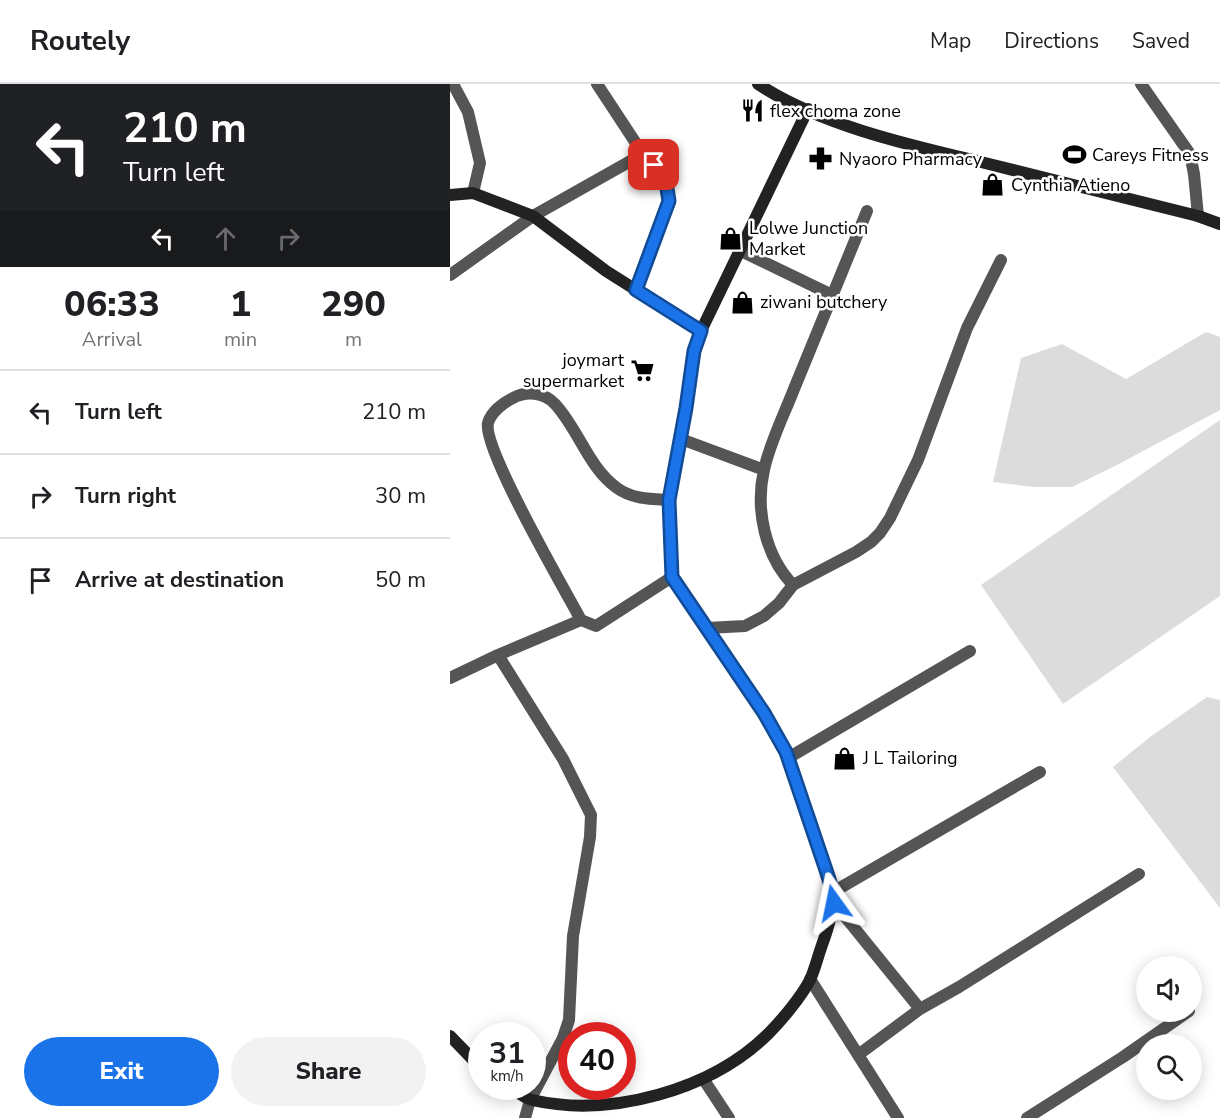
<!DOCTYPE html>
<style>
body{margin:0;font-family:"Nunito Sans",sans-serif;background:#f2f2f2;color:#202124;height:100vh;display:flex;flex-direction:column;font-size:22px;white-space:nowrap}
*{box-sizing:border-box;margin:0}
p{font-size:20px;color:#757577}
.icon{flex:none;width:33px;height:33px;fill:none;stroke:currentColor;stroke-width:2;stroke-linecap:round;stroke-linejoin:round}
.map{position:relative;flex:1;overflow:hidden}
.details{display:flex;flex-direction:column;background:#fff;width:450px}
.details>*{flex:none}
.hud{background:#202124;color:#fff;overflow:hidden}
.buttons{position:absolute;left:686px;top:872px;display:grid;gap:12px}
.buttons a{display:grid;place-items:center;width:66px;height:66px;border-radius:50%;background:#fff;box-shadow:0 3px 15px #0003;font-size:30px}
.speed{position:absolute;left:18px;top:938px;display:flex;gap:12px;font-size:30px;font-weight:700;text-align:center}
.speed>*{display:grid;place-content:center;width:78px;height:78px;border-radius:50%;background:#fff;box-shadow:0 3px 15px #0003;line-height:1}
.speed small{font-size:15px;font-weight:400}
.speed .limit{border:9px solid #d22;background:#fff;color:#111}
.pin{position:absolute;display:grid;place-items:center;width:51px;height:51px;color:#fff;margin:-26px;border-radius:12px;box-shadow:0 3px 9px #0006}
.me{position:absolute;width:66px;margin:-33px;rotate:348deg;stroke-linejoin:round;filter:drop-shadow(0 0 4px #0008)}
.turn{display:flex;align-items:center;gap:21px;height:126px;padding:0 24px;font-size:27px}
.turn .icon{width:78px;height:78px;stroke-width:2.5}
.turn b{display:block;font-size:42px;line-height:51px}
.lanes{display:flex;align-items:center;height:57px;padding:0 24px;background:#0003;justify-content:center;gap:30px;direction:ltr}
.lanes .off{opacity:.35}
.eta{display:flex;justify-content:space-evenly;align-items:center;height:102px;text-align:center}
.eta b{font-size:36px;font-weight:800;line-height:42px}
.primary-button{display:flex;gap:12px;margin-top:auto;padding:12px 24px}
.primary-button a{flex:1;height:69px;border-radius:36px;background:#1a73e8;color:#fff;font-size:24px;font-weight:800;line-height:69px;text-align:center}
.primary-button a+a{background:#f2f2f2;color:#202124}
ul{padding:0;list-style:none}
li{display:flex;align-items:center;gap:18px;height:84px;padding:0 24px;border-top:2px solid #e0e0e0}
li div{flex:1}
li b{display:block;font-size:22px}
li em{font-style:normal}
header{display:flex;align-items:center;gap:36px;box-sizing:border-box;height:84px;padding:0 30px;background:#fff;border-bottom:2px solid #e0e0e0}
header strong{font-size:28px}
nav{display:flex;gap:33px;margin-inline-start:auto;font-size:21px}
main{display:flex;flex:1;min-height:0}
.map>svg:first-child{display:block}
.green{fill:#dcdcdc}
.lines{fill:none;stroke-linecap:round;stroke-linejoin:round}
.street{stroke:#555;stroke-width:12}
.secondary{stroke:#222;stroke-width:12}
.route-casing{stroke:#114b97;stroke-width:15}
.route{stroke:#1a73e8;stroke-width:10}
.labels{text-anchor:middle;stroke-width:5;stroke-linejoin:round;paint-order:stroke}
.poi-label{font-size:18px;fill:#000;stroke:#fff;text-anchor:start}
</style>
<header>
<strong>Routely</strong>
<nav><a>Map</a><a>Directions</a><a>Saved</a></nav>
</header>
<main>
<section class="details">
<div class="hud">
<div class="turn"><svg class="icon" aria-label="left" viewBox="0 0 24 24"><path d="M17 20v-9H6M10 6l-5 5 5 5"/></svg><div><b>210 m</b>Turn left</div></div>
<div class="lanes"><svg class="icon" aria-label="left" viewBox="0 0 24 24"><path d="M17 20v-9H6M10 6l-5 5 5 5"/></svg><svg class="icon off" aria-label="ahead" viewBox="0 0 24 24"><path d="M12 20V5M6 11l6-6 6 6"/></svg><svg class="icon off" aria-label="right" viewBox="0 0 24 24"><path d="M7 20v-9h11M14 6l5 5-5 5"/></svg></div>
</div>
<div class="eta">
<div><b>06:33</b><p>Arrival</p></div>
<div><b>1</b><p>min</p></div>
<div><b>290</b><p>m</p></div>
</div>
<ul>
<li><svg class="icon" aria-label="left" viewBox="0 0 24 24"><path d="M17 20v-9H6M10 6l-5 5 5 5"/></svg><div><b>Turn left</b></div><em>210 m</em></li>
<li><svg class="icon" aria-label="right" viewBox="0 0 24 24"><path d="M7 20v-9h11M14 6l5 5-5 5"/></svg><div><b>Turn right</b></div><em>30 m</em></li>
<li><svg class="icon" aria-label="arrive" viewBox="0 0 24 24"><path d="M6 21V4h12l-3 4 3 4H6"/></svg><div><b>Arrive at destination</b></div><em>50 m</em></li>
</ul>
<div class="primary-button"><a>Exit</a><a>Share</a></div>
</section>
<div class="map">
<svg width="770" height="1034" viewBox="0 0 770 1034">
<rect width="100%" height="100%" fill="#fff"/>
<path class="green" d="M756,248l14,5v73l-103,55 -45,22h-38l-41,-5 28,-124 41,-14 64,35z
M770,336v176l-157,108 -82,-119z
M757,613l13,3v208l-107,-141 37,-30z"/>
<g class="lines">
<path class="street" d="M3,0l15,28 12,51 -7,30
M147,0l46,70 22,22 5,25 -34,89
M691,0l49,70 4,20 4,42
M289,166l93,45
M0,191l83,-59 110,-62
M231,355l83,31
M343,501c-28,-29 -38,-76 -29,-115 6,-28 20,-55 30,-81 24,-60 49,-119 73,-178
M131,536c-16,-30 -99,-172 -93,-197 3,-11 15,-20 25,-25 13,-7 31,-6 42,6 24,26 33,63 62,84 15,11 34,11 52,12
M257,544l38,-2 19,-10 15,-13 14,-18 63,-33 15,-10 9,-9 10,-15 28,-58 49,-132 34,-68
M48,571l65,104 28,56 -1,22 -17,99 -4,84 -6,18 -33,62 -5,18
M0,594l48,-23 83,-35 15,6 76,-49
M338,674l182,-107
M383,808l207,-120
M384,819l86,106 39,-22 180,-113
M360,895l88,139
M408,971l62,-46
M254,996l25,38
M577,1034l96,-61 66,-46"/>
<path class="secondary" d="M308,0c62,41 151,61 223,78 72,18 145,36 217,54l22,8
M0,111l23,-2 60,23 73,55 95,60
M0,952l32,33
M59,1002c7,5 15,12 23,14 79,18 179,-10 236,-66 14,-14 33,-37 42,-54 5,-11 8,-24 12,-35 6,-16 12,-35 11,-53l-47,-140 -22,-39 -92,-136 -3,-77 17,-93 8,-56 7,-20 107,-222"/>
</g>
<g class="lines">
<defs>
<path id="route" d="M204,81l11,11 4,25 -33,89 65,41 -7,20 -8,57 -17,92 3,77 92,136 22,39 40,118 7,22 1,11"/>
</defs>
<use href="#route" class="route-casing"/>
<use href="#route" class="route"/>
</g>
<defs>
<symbol id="restaurant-bare" viewBox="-9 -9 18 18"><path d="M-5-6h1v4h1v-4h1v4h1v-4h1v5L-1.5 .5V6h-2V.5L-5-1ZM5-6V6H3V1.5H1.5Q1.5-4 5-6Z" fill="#000" stroke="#fff" stroke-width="2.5" paint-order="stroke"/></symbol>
<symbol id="stadium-bare" viewBox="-9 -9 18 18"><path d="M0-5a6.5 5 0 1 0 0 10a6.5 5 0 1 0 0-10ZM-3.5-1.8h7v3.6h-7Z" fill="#000" stroke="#fff" stroke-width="2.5" paint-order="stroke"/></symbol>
<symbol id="pharmacy-bare" viewBox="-9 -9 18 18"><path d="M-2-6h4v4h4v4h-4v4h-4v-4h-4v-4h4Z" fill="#000" stroke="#fff" stroke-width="2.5" paint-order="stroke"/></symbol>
<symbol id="shop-bare" viewBox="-9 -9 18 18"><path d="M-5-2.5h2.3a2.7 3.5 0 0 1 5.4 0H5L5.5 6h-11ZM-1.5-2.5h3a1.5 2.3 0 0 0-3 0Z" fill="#000" stroke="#fff" stroke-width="2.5" paint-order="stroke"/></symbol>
<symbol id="supermarket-bare" viewBox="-9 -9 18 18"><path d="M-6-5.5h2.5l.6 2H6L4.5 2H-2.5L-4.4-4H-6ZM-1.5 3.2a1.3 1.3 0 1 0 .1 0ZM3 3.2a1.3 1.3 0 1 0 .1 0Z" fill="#000" stroke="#fff" stroke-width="2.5" paint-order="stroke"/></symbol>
</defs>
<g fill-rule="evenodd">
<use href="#restaurant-bare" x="286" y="10" width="33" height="33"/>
<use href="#stadium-bare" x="608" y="54" width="33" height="33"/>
<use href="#pharmacy-bare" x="354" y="58" width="33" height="33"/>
<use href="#shop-bare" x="526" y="84" width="33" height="33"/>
<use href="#shop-bare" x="264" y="138" width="33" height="33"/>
<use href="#shop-bare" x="276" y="202" width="33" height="33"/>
<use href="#supermarket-bare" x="176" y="270" width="33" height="33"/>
<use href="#shop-bare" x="378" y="658" width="33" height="33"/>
</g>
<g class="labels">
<g class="poi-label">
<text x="320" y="33">flex choma zone</text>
<text x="642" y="77">Careys Fitness</text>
<text x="389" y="81">Nyaoro Pharmacy</text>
<text x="561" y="107">Cynthia Atieno</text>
<text x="299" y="150">Lolwe Junction<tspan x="299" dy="21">Market</tspan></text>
<text x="310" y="224">ziwani butchery</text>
<text x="174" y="282" text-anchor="end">joymart<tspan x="174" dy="21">supermarket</tspan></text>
<text x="413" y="680">J L Tailoring</text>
</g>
</g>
</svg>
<div class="buttons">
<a><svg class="icon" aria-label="sound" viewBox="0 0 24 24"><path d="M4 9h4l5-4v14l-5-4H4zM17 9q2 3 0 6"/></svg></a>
<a><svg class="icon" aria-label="search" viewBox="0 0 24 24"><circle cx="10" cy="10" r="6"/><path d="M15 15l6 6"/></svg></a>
</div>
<div class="speed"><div>31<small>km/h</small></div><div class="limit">40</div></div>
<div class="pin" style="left:204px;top:81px;background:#d93025"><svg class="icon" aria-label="arrive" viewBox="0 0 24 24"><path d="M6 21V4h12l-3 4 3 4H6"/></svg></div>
<svg class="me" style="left:384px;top:819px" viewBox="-20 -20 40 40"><path d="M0-17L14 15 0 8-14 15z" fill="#1a73e8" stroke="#fff" stroke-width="4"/></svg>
</div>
</main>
